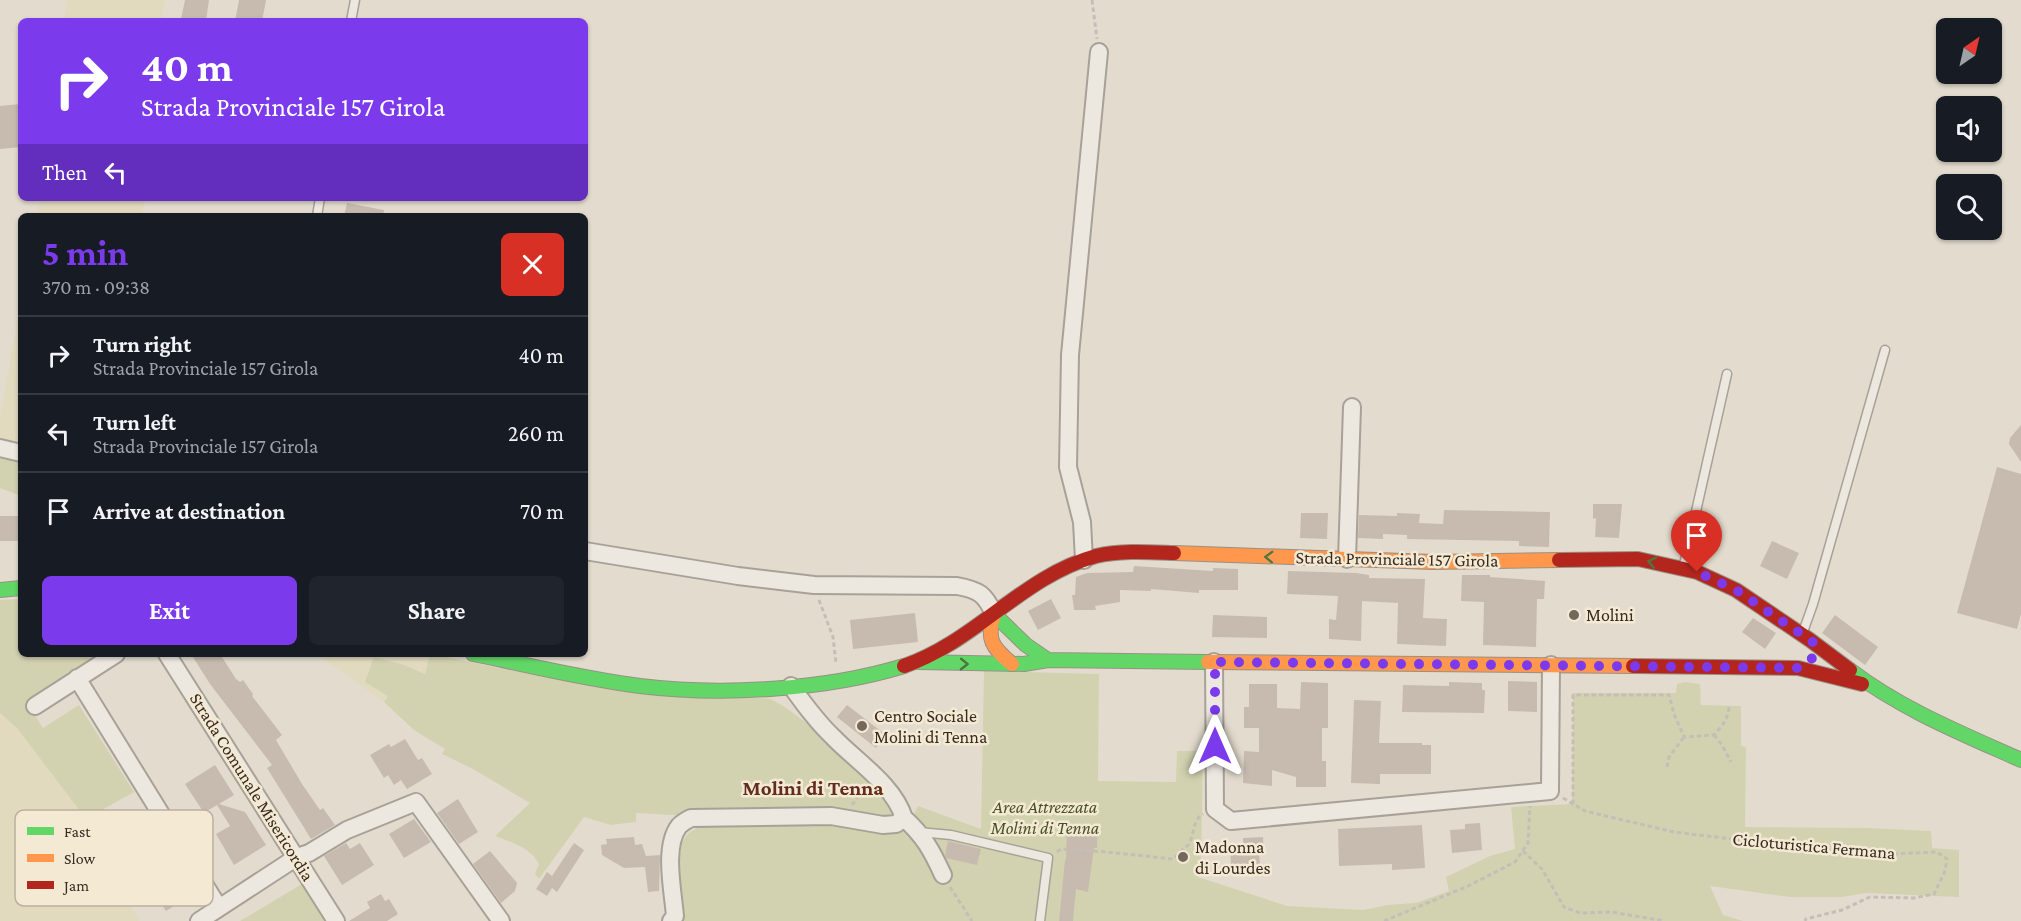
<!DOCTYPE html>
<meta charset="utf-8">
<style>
body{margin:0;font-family:"Crimson Pro",serif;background:#20242c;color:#f1f3f6;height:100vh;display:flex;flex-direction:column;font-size:22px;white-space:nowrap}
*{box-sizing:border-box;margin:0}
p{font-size:20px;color:#9ea1a6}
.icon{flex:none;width:33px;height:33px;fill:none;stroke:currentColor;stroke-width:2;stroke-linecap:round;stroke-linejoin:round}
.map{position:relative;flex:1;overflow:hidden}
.sheet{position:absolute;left:18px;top:213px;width:570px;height:444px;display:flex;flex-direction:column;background:#171b24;border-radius:9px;box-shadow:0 2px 4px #0004}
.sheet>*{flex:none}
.hud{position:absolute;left:18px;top:18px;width:570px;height:183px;border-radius:9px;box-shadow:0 2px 4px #0004;background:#7c3aed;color:#fff;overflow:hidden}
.needle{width:39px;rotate:34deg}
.buttons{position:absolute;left:1936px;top:18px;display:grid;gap:12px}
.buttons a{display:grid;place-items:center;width:66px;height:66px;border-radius:9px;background:#171b24;box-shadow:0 2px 4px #0004;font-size:30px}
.pin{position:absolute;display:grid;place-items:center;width:51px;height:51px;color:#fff;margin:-62px -26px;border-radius:50% 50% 50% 0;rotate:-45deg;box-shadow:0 0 6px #0007}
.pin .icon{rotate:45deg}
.me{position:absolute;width:66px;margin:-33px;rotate:0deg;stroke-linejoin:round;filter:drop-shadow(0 0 4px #0008)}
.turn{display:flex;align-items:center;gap:21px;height:126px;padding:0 24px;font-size:27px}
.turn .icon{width:78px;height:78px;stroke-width:2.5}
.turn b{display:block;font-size:42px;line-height:51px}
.then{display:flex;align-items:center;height:57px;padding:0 24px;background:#0003;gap:12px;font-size:22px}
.round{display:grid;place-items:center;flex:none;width:63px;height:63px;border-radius:9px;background:#20242c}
.head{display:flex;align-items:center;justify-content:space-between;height:102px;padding:0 24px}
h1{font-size:36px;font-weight:700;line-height:45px;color:#7c3aed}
.action{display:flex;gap:12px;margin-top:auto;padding:12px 24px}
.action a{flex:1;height:69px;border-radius:9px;background:#7c3aed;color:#fff;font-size:24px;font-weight:700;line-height:69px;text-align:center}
.action a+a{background:#20242c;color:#f1f3f6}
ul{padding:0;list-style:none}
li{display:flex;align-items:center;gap:18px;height:78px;padding:0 24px;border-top:2px solid #363941}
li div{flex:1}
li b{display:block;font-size:22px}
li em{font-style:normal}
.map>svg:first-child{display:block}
.farmland{fill:#e2dabf}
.green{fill:#d2d2b1}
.building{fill:#c7bbaf}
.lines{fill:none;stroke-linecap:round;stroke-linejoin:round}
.lane-casing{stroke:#a8a197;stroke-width:11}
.street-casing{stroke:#a8a197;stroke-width:20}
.fast-casing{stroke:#989186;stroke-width:16}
.slow-casing{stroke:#989186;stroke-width:16}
.jam-casing{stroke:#989186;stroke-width:16}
.path{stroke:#c4beb6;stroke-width:3;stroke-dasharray:4.5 3;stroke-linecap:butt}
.lane{stroke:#ece7df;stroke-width:8}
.street{stroke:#ece7df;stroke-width:16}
.fast{stroke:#63d668;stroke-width:14}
.slow{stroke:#ff974d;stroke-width:14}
.jam{stroke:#b3261e;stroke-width:14}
.oneway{stroke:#4b7740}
.route{stroke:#7c3aed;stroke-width:10;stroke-dasharray:0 18}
.poi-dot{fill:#73685c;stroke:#f4ead4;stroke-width:2}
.labels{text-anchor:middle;stroke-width:5;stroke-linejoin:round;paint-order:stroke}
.street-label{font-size:18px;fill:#372a1f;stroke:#f4ead4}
.poi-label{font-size:18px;fill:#372a1f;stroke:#f4ead4;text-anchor:start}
.park-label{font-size:18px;font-style:italic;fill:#485227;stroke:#f4ead4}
.quarter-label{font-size:21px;font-weight:bold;fill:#622c20;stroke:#f4ead4}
.key{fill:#f4ead4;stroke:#bbb09e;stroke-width:1.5}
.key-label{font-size:16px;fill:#372a1f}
</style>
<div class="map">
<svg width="2021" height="921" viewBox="0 0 2021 921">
<rect width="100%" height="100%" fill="#e3dcce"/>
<path class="farmland" d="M67,0h98l-4,21h-97z
M40,198h105l-4,18h-105z
M21,300v144l-21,-5v-24z
M317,654h113l-5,20 -21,-9 -20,37z
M0,713l17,15 69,91 53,102h-139z"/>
<path class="green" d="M0,457l21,4v35l-21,-8z
M21,599v55h83l-77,48 16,26 36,-23 55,87 -48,27 -69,-91 -17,-15v-113z
M430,654l134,27 206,18c21,7 103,78 116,98 5,6 7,15 10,21l-205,-2 -55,-3v9l-25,3 -27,-8 -45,62 -4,-5 4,-10c-8,-16 -28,-22 -44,-28l35,-33 -57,-34 -31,-15 3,-5 -31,-19 -30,-28 4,-6 -23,-14 9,-25 30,8 21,9z
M984,671l115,3 -1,107 78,1 1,-31h26l-2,115 -3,11 89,29 77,4 23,-5 29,-2 33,-12 -3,-14 44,-21 25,-7 -4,-42 61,-3 1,-111h103l1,-9 8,-2 15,2 1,21 40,1v40l5,1 -1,80 125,1 61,3 1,17 27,2v47l-92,-4 -26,4h-51l-80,-11 13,29 20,6h-1066l7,-8c-1,-20 -10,-61 2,-77 3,-4 8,-6 12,-9l141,-5 64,5 3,3 12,-24 63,23z
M307,881l24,40h-91z"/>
<path class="building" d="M185,0h24l-3,21 -25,-2z
M239,0h27l-4,21h-27z
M20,104l1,43 -21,2v-43z
M347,203l37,7 -1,6h-39z
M2021,425v37l-12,-18 1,-6z
M1997,467l24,7v140l-4,15 -60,-16z
M1593,504h29l-3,34 -24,-1 1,-19 -3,1z
M1444,510l106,2 -1,35 -30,-1v-5l-112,-2v-4l-24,-1v5l-25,-1 1,-23 38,1v-3l23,1 -1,9 24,1z
M1301,513h27l-1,26 -27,-1z
M0,516h18l1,4h2v21h-21z
M1772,541l27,12 -12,26 -27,-13z
M1134,566l79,5v-3l25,1v21h-39v3l-48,-4v2l-31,-1v12l-25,4 1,4h-22l-2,-15h3l1,-18 11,-4 46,-1z
M1288,571l68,2 13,2v3l56,1 -2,39 24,1 -1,27 -49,-2 1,-41 -36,-2 -1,40 -32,-2v-20l7,1 2,-24 -51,-2z
M1462,575h28v2l55,4 -1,18h-7l-1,48 -53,-2 1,-43 -23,-1z
M1051,599l10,19 -23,12 -10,-19z
M915,613l3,29 -65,7 -3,-29z
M1213,615l54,2v21l-55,-1z
M1835,615l43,32 -13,18 -43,-32z
M1753,618l23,15 -11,16 -23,-17z
M191,654h29l16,25 4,3 3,-2 10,14 -1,2 30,39 -6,5 26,44 18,26 3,-2 12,17 -24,14 -44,-71 5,-3 -62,-81z
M1508,681l29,1v30l-29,-1z
M1301,682l27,1v45h-6v33h4v26h-30v-10l-24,-7v16l-29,-3 1,-32 15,1v-24h-15v-21h5v-23h28v24l23,1z
M1449,682l33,1v7h3l-1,23 -82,-1 1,-27 46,1z
M1354,700l27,1 -2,42h43v2h9v29h-51v10l-29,-1z
M847,705l39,30 -10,13 -39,-31z
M405,739l13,21 4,-2 10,16 -25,15 -6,-9 -7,5 -6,-10 -4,3 -14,-23 19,-11 2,3z
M215,765l19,30 -15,9 26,8 21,33 -32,20 -18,-31 14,-8 -13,-21 -13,8 -19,-29z
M458,799l20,33 -19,12 -22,-31z
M146,812l49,81 -29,18 -51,-80z
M414,819l17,23 -27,16 -15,-24z
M1480,823l2,27 -30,3 -2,-23 15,-1v-5z
M1067,824h31l-1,24h-3l-6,44 -12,-3 -3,32h-14l6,-61h1z
M1422,825l3,43 -33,2v-6l-53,2 -1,-37z
M634,837l1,8 7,-1 4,12 14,-1 -1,36 -11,1 -3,-25 -21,1 -22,-13 -1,-10 6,-1 -1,-5z
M1263,837l1,17h-5l1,10 -29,1 -1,-21 13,-1v-5z
M948,841l33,8 -4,16 -31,-7 -1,-3z
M346,843l4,6 10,-6 14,22 -32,20 -18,-29z
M574,843l10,7 -27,42 -5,-4 -5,8 -11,-7 11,-17 5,4z
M490,851l27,32 -2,8 -14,12 -28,-39z
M381,894l4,7 4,-2 9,15 -11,7h-38l21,-13 -3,-6z"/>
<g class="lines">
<defs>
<path id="lane" d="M351,21l4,-21
M317,216l3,-18
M1683,569l44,-195
M1803,632l10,-28 72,-254
M919,832l32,3 97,23 -8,63"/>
<path id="street" d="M0,448l21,5
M585,551l153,25 76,9 143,1c22,4 28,8 37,28
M1347,559l5,-152
M1084,560l-2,-38 -14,-55 2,-112 29,-303
M167,654l169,267
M1214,662l1,147 16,12 319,-30 1,-126
M77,678l142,230
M35,706l81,-52
M904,818c20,18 28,33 39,57
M199,921l98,-64 12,-4 38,-23 69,-28 85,119
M671,921l4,-5c-2,-25 -12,-69 4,-90 3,-3 8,-6 12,-8l140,-2 52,9 13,-1 8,-6c-11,-34 -47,-56 -71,-81 -16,-15 -29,-33 -42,-51"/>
<path id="fast" d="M0,590l21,-2
M994,614l32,31 22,15
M473,654c55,11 111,25 167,32 82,10 185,4 264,-20
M919,662l105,2 24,-4 160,2
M1850,670c51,39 113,64 171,90"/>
<path id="slow" d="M1174,553l259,9 126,-2
M994,614c-8,26 -2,33 18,50
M1208,662l425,4"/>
<path id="jam" d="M1559,560l79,-1 59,13 39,18 74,50 40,30
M904,666c71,-24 119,-90 192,-110 25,-6 53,-4 78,-3
M1633,666l165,2 64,16"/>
</defs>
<use href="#lane" class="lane-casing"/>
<use href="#street" class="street-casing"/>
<use href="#fast" class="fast-casing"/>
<use href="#slow" class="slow-casing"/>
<use href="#jam" class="jam-casing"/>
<path class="path" d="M1092,0l5,39
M819,600l14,37 3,26
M1714,735l8,10 9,17
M1667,767l2,-10 15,-20
M1563,798l22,13 89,21 92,11 123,11 48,-2 10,7 -2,12 -11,23 -20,4 -44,-1 -28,13 -36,9 -1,2
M1573,804v-109h96l5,19 10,23 30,-2c8,-9 15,-17 15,-30
M852,805l13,-19
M1523,851l19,18 22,38 16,6 32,-1 52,9
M1057,852l4,-3 46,3 66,7c4,-4 10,-9 15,-14 7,-10 4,-25 15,-31
M950,887l22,34
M1384,921l84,-35 47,-24 13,-19 2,-37"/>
<use href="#lane" class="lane"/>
<use href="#street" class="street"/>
<use href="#fast" class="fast"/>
<use href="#slow" class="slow"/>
<use href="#jam" class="jam"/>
</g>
<defs><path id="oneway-chevron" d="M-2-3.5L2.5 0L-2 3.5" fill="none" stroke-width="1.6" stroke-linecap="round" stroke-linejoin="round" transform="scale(1.5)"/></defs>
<g class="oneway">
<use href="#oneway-chevron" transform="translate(1269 557) rotate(-178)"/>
<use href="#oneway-chevron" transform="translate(1652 562) rotate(-168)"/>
<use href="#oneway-chevron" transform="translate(964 664) rotate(1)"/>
</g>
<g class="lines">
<path class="route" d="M1215,746v-84l583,6c13,-6 17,-10 17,-24l-5,-4 -74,-50 -39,-18"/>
</g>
<g class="poi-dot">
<circle cx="1574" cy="615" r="6"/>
<circle cx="862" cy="726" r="6"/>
<circle cx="1183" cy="857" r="6"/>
</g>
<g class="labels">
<g class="street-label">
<text transform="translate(1397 559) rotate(1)" y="6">Strada Provinciale 157 Girola</text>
<text transform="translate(252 787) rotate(58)" y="6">Strada Comunale Misericordia</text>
<text transform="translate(1814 846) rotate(5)" y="6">Cicloturistica Fermana</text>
</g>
<g class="poi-label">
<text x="1586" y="621">Molini</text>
<text x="874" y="722">Centro Sociale<tspan x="874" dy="21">Molini di Tenna</tspan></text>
<text x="1195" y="853">Madonna<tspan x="1195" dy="21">di Lourdes</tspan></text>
</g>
<g class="park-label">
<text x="1045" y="813">Area Attrezzata<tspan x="1045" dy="21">Molini di Tenna</tspan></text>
</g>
<g class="quarter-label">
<text x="813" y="795">Molini di Tenna</text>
</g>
</g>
<rect x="15" y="810" width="198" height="96" rx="9" class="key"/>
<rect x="27" y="827" width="27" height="8" fill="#63d668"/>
<rect x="27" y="854" width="27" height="8" fill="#ff974d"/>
<rect x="27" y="881" width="27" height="8" fill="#b3261e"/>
<g class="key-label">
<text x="64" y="837">Fast</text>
<text x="64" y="864">Slow</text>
<text x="64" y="891">Jam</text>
</g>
</svg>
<div class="buttons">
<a><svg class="needle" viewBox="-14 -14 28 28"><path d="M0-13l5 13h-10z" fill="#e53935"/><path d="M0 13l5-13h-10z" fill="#9ea1a6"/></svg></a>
<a><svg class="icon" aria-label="sound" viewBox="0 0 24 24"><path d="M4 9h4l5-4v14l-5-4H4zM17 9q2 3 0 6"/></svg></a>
<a><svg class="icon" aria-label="search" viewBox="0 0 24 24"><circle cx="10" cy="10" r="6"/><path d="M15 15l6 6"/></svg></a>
</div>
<div class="pin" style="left:1697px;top:572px;background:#d93025"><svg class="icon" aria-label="arrive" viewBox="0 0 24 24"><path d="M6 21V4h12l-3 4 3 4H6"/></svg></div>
<svg class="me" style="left:1215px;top:746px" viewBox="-20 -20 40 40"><path d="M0-17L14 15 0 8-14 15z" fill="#7c3aed" stroke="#fff" stroke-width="4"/></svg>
<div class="hud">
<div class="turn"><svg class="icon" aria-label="right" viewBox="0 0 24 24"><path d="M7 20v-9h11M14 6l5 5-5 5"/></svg><div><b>40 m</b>Strada Provinciale 157 Girola</div></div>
<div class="then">Then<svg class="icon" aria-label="left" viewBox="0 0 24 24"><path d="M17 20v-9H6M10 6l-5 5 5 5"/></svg></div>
</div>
<section class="sheet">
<div class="head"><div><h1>5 min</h1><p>370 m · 09:38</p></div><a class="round" style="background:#d93025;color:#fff"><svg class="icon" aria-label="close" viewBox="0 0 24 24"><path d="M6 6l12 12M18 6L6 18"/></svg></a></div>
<ul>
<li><svg class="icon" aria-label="right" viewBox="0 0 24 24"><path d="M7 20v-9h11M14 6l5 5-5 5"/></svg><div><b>Turn right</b><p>Strada Provinciale 157 Girola</p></div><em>40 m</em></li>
<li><svg class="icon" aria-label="left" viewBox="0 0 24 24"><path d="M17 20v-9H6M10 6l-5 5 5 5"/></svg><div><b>Turn left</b><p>Strada Provinciale 157 Girola</p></div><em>260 m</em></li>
<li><svg class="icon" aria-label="arrive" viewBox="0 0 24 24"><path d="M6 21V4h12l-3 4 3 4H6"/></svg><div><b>Arrive at destination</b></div><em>70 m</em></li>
</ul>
<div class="action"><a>Exit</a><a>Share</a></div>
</section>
</div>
